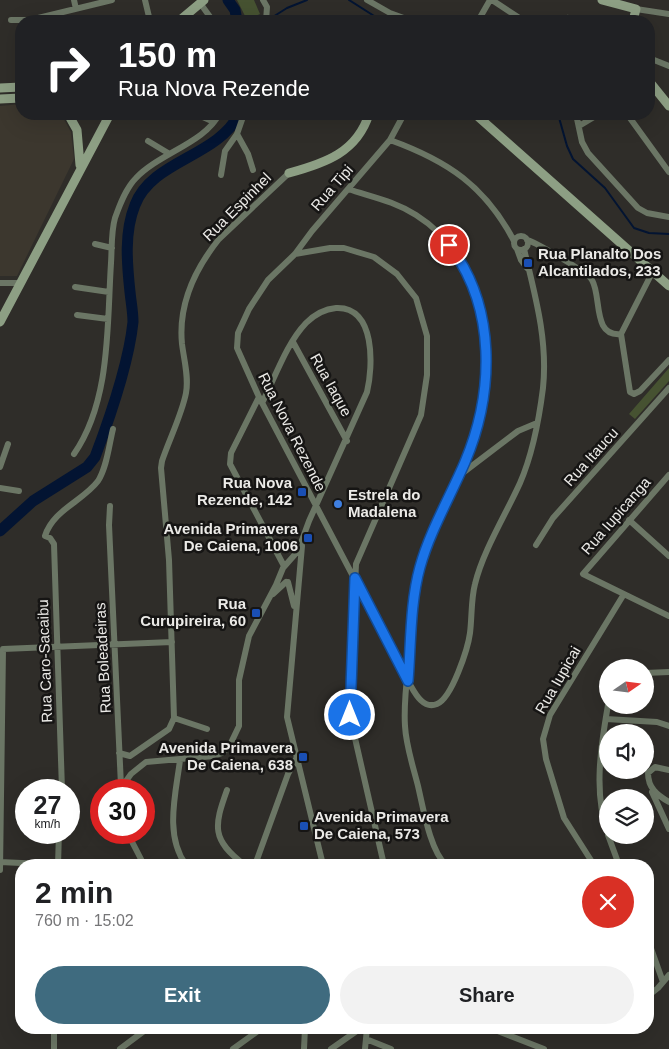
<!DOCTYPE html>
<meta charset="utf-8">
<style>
body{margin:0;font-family:Helvetica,sans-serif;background:#f2f2f2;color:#202124;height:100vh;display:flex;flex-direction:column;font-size:19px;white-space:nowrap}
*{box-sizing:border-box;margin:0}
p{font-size:16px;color:#757577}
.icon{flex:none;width:28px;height:28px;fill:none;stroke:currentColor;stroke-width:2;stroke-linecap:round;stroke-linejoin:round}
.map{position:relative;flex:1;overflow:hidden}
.panel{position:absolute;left:15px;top:859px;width:639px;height:175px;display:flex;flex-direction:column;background:#fff;border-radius:20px;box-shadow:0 5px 20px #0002}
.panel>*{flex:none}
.hud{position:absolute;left:15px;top:15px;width:640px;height:105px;border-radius:20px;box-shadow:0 5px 20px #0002;background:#202124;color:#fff;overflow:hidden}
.needle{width:32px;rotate:76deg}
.controls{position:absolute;left:599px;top:659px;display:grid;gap:10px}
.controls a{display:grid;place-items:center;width:55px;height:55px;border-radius:50%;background:#fff;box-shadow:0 5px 20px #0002;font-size:25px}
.speed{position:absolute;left:15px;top:779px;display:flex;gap:10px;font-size:25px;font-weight:700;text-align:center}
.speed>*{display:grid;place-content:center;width:65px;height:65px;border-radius:50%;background:#fff;box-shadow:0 5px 20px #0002;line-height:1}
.speed small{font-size:12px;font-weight:400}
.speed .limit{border:8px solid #d22;background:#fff;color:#111}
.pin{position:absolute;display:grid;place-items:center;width:42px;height:42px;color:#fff;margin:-21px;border:2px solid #fff;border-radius:50%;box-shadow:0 1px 5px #0007}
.me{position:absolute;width:55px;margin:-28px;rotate:0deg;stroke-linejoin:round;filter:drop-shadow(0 0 4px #0008)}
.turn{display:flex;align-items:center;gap:18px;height:105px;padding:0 20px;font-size:22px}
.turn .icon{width:65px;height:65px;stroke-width:2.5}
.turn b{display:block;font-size:35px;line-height:42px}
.round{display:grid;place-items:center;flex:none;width:52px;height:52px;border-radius:26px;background:#f2f2f2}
.overview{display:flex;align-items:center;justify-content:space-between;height:85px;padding:0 20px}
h1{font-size:30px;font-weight:700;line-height:38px}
.cta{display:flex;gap:10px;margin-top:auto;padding:10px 20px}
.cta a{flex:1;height:58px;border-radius:30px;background:#3f6b7f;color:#fff;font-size:20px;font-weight:700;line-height:58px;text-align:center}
.cta a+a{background:#f2f2f2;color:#202124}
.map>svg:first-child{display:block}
.built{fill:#3c372e}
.green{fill:#465231}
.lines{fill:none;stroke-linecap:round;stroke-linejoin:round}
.stream{stroke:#031432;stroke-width:2}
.river{stroke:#031432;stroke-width:11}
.street{stroke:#6b7665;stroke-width:6}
.secondary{stroke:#8d9f84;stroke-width:9}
.route-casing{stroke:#114b97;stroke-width:12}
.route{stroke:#1a73e8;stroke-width:9}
.transit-dot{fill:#1a4fb4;stroke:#161514;stroke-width:2}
.shop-dot{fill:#3f7fe0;stroke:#161514;stroke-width:2}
.labels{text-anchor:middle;stroke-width:5;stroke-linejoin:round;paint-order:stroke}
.street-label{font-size:15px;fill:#ebeae7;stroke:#161514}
.poi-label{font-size:15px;font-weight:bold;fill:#ebeae7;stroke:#161514;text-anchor:end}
</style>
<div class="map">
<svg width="669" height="1049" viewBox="0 0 669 1049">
<rect width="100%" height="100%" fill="#2f2d29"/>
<path class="built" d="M21,104v10h40l10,18 3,27 -57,117h-17v-170z"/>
<path class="green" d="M237,0h17l6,14 -13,6z
M669,368v13l-34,38 -6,-5z"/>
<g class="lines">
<path class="stream" d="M349,0l33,21
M268,20l19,-12 20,-8
M558,114l9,32 6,13 32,29 29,40 15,5 20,1"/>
<path class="river" d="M228,0l7,10 2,11
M0,531l33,-30 54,-34 8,-10c14,-37 34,-96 38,-135 0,-10 -2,-20 -3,-30 -3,-28 -6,-60 5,-87 17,-45 83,-48 104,-91"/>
<path class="street" d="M74,0l2,9
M145,0l5,21
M263,0l4,7 -1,14
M367,0l23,13 22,8
M492,0l32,21
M200,3l13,18
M636,9l33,5
M11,20h19l82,-20
M478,21l12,-21
M566,21l2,-3
M649,58l20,8
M196,114l18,8
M404,114l-14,26 -78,91 -17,23 -27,26 -19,29 -11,24 -1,15 22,49 149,284c6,10 14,29 29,23 15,-6 31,-56 33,-71 2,-16 1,-34 5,-49 8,-33 31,-70 45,-101 13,-30 19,-63 23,-95 5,-48 -8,-93 -19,-139
M576,114l6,28 6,11 50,55 9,5 22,4
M627,114l42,58
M579,126l20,-12
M237,134l11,20 5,16
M390,140c58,21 95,46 124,101
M148,141l20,12
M221,175l4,-24 12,-17 7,-20
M348,189c24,8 46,12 68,26 78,49 82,159 53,237 -15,39 -40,76 -50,117 -5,22 -6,46 -8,68 -2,29 -8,60 -6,89 1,20 8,40 13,60 5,21 12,65 28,79
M514 243a7 7 0 1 1 14 0a7 7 0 1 1-14 0Z
M527,240c6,1 62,33 65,40 10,17 0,57 29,54
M95,244l17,4
M517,249l4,11 6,8
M295,254l35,-6h14l30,9 23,17 19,24 11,38v39l-6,40 -65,149 -7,148 35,153
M653,271l-32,63 9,58 4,2 6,-3 29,-31
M0,283h21
M75,287l34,5
M77,315l31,4
M293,342l54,99
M259,397l-28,56 -1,11 54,102
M74,454c37,-53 33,-130 37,-191 1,-15 0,-31 4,-45 5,-14 11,-30 21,-40 22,-24 70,-36 83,-64
M0,467l8,-23
M460,475l58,-44 19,-8
M669,475l-86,99 86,42
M0,488l19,3
M110,506l-1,19 12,261
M629,520l40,36
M536,545l17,-27 116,-130
M302,546l-15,171 36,148
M288,582l6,24
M273,594l13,-12
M645,673l24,-1
M174,718l33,11
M606,719l51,3 12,4
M119,753l11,3 39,-27 5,-11 -5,-158 -8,-92 1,-7c7,-21 20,-47 24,-68 3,-16 -2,-33 -4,-49 -4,-40 13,-75 37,-105l70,-66
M180,760c-4,33 -16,75 6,105
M669,770l-14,-3 -7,6c0,15 9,22 21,29
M121,788l10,-14 15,-12 68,-6 8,-3 7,-6 10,-21v-46l10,-44 27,-51 7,-17 15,-17 11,-30 58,-129c6,-25 9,-86 -31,-84 -11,1 -22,7 -30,15 -20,21 -31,55 -44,80
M62,790l-8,-246 -4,-6 -5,-2c8,-26 38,-35 53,-55 9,-14 11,-36 15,-52
M227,790c-13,36 -16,50 18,75
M652,792l17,37
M127,832l17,33
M608,833c-15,-39 -7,-88 0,-128
M608,835l11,30
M0,862l64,3
M58,865l1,-33
M255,865l33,-91 8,-15
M594,865l-30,-47 -18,-59 -3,-20 7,-24 74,-121
M0,870l3,-221 169,-7
M648,940l15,42
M648,996l10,-8 11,-13
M490,1028l54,21
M366,1039l25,10
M54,1049v-21
M120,1049l28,-21
M233,1049l29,-21
M304,1049l1,-21
M331,1049l30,-21
M365,1049l2,-21"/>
<path class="secondary" d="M602,0l34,9 -3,12
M179,21l25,-21
M649,81l20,25
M0,88l21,-1
M0,99l21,-1
M68,114l9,16 3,35
M475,114l194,172
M289,173c37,-10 68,-21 80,-59
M0,322l110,-208"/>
</g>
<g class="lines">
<defs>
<path id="route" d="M350,715l5,-137 53,103c3,-37 2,-78 12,-114 10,-36 30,-70 45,-105 29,-69 32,-155 -16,-217"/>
</defs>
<use href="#route" class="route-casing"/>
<use href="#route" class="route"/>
</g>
<g class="transit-dot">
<rect x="523" y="258" width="10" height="10" rx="2.5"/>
<rect x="297" y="487" width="10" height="10" rx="2.5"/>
<rect x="303" y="533" width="10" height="10" rx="2.5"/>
<rect x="251" y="608" width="10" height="10" rx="2.5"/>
<rect x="298" y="752" width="10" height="10" rx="2.5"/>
<rect x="299" y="821" width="10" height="10" rx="2.5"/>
</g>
<circle class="shop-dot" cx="338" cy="504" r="5"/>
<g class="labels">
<g class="street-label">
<text transform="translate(332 188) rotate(-49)" y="5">Rua Tipi</text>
<text transform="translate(237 207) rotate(-45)" y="5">Rua Espinhel</text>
<text transform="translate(331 385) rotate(61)" y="5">Rua Iaque</text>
<text transform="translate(292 432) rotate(63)" y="5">Rua Nova Rezende</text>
<text transform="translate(591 457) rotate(-48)" y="5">Rua Itaucu</text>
<text transform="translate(616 516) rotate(-49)" y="5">Rua Iupicanga</text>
<text transform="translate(103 658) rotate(-93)" y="5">Rua Boleadeiras</text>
<text transform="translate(45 661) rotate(-92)" y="5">Rua Caro-Sacaibu</text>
<text transform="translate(558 680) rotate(-60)" y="5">Rua Iupicai</text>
</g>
<g class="poi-label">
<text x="538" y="259" text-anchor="start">Rua Planalto Dos<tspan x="538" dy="17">Alcantilados, 233</tspan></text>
<text x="292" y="488">Rua Nova<tspan x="292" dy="17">Rezende, 142</tspan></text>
<text x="348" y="500" text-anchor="start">Estrela do<tspan x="348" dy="17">Madalena</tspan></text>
<text x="298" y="534">Avenida Primavera<tspan x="298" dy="17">De Caiena, 1006</tspan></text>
<text x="246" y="609">Rua<tspan x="246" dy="17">Curupireira, 60</tspan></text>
<text x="293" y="753">Avenida Primavera<tspan x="293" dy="17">De Caiena, 638</tspan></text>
<text x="314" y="822" text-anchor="start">Avenida Primavera<tspan x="314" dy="17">De Caiena, 573</tspan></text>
</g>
</g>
</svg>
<div class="controls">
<a><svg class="needle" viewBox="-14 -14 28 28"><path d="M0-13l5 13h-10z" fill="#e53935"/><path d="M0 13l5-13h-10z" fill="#757577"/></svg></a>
<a><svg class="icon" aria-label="sound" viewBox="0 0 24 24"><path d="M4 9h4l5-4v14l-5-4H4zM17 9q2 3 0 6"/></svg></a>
<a><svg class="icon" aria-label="layers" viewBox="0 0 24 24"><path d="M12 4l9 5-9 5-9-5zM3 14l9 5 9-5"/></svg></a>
</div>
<div class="speed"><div>27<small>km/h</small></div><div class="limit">30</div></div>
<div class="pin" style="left:449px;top:245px;background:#d93025"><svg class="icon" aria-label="arrive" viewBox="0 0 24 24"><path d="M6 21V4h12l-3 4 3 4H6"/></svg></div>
<svg class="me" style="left:350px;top:715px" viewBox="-20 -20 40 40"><circle r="17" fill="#1a73e8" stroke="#fff" stroke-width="3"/><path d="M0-11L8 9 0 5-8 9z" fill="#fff"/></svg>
<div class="hud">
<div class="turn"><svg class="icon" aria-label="right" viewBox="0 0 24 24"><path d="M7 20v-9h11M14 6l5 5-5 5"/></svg><div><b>150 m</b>Rua Nova Rezende</div></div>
</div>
<section class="panel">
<div class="overview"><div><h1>2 min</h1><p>760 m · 15:02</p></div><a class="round" style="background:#d93025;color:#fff"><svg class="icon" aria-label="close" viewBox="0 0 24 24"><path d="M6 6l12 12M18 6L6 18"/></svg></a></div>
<div class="cta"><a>Exit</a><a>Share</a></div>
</section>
</div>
